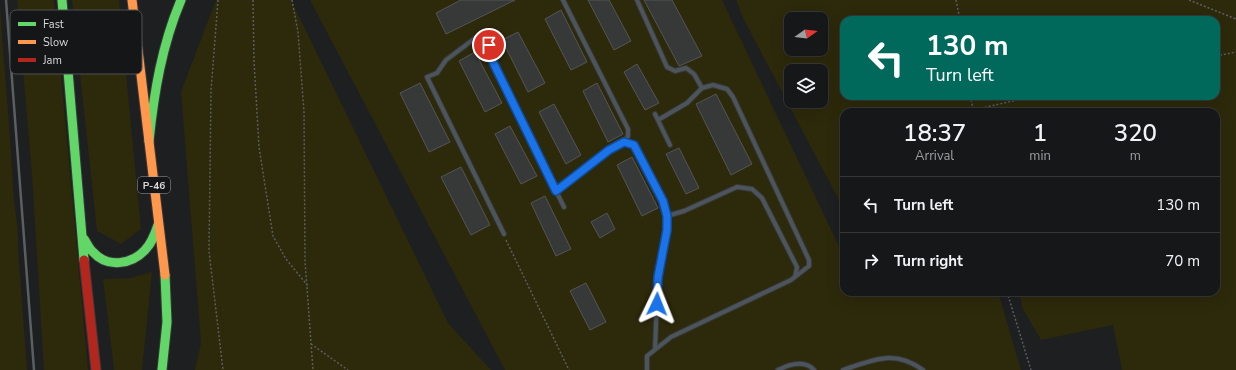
<!DOCTYPE html>
<meta charset="utf-8">
<style>
body{margin:0;font-family:"Nunito Sans",sans-serif;background:#232425;color:#f1f3f6;height:100vh;display:flex;flex-direction:column;font-size:15px;white-space:nowrap}
*{box-sizing:border-box;margin:0}
p{font-size:13px;color:#9e9fa2}
.icon{flex:none;width:22px;height:22px;fill:none;stroke:currentColor;stroke-width:2;stroke-linecap:round;stroke-linejoin:round}
.map{position:relative;flex:1;overflow:hidden}
.details{position:absolute;left:840px;top:108px;width:380px;height:188px;display:flex;flex-direction:column;background:#161718;border-radius:12px;box-shadow:0 4px 16px #0002,0 0 0 1px #353637}
.details>*{flex:none}
.banner{position:absolute;left:840px;top:16px;width:380px;height:84px;border-radius:12px;box-shadow:0 4px 16px #0002,0 0 0 1px #353637;background:#00695c;color:#fff;overflow:hidden}
.needle{width:26px;rotate:76deg}
.controls{position:absolute;left:784px;top:12px;display:grid;gap:8px}
.controls a{display:grid;place-items:center;width:44px;height:44px;border-radius:8px;background:#161718;box-shadow:0 4px 16px #0002,0 0 0 1px #353637;font-size:20px}
.pin{position:absolute;display:grid;place-items:center;width:34px;height:34px;color:#fff;margin:-17px;border:2px solid #fff;border-radius:50%;box-shadow:0 1px 4px #0007}
.me{position:absolute;width:44px;margin:-22px;rotate:2deg;stroke-linejoin:round;filter:drop-shadow(0 0 3px #0008)}
.turn{display:flex;align-items:center;gap:14px;height:84px;padding:0 20px;font-size:18px}
.turn .icon{width:52px;height:52px;stroke-width:2.5}
.turn b{display:block;font-size:28px;line-height:34px}
.eta{display:flex;justify-content:space-evenly;align-items:center;height:68px;text-align:center}
.eta b{font-size:24px;font-weight:600;line-height:28px}
ul{padding:0;list-style:none}
li{display:flex;align-items:center;gap:12px;height:56px;padding:0 20px;border-top:1px solid #353637}
li div{flex:1}
li b{display:block;font-size:15px}
li em{font-style:normal}
.map>svg:first-child{display:block}
.green{fill:#2d290b;fill-rule:evenodd}
.building{fill:#373838;stroke:#545556}
.lines{fill:none;stroke-linecap:round;stroke-linejoin:round}
.lane-casing{stroke:#38393a;stroke-width:6}
.fast-casing{stroke:#38393a;stroke-width:11}
.slow-casing{stroke:#38393a;stroke-width:11}
.jam-casing{stroke:#38393a;stroke-width:11}
.path{stroke:#585e62;stroke-width:1.5;stroke-dasharray:2 2;stroke-linecap:butt}
.lane{stroke:#4d555c;stroke-width:4}
.fast{stroke:#63d668;stroke-width:9}
.slow{stroke:#ff974d;stroke-width:9}
.jam{stroke:#b3261e;stroke-width:9}
.rail{stroke:#5a5f61;stroke-width:2.5}
.route-casing{stroke:#114b97;stroke-width:10}
.route{stroke:#1a73e8;stroke-width:7}
.labels{text-anchor:middle;stroke-width:3.5;stroke-linejoin:round;paint-order:stroke}
.shield{fill:#141618;stroke:#9c9ea0;stroke-width:1}
.shield-label{font-size:10px;font-weight:bold;fill:#d7d8da}
.key{fill:#141618;stroke:#4e5052;stroke-width:1}
.key-label{font-size:11px;fill:#d7d8da}
</style>
<div class="map">
<svg width="1236" height="370" viewBox="0 0 1236 370">
<rect width="100%" height="100%" fill="#1e1f20"/>
<path class="green" d="M17,0h37l34,370h-44l-12,-195z
M72,0h47l22,229 -20,15 -24,-13z
M216,0h75l157,323 43,47h-296l6,-27 -20,-251z
M310,0h412l122,257v35h17l1,3 10,-3h126l23,78h-516z
M736,0h500v370h-114l-9,-45 -72,15 -18,-31 -4,-17h197v-180h-372v92h-3l-98,-186zM791,19h30v30h-30zM844,20h372v76h-372zM791,71h30v30h-30z
M0,6c4,61 10,120 13,181 1,20 6,40 5,61l9,122h-27z
M152,272l-10,98h-28l-11,-91 27,-1z"/>
<path class="building" d="M461,0h54l-69,34 -10,-21z
M588,0h21l22,41 -17,9z
M644,0h28l30,56 -23,10z
M561,10l26,52 -16,8 -26,-51z
M518,32l27,51 -17,9 -26,-52z
M475,52l27,51 -17,9 -26,-51z
M637,64l22,39 -14,7 -21,-38z
M420,83l30,59 -21,10 -29,-59z
M597,83l26,51 -15,8 -25,-51z
M716,94l36,70 -21,11 -35,-71z
M554,104l27,51 -15,9 -27,-52z
M510,126l27,50 -16,8 -26,-50z
M679,148l20,40 -13,6 -20,-40z
M632,157l26,51 -16,8 -25,-51z
M461,167l29,58 -19,10 -30,-58z
M545,196l26,53 -15,7 -25,-53z
M607,213l8,16 -15,9 -9,-16z
M586,283l20,39 -16,8 -20,-39z"/>
<g class="lines">
<defs>
<path id="lane" d="M637,0l30,67 8,4 11,-3 8,6 8,14
M655,114l15,31
M624,142l10,3 29,56 4,15v14l-9,47 -3,72
M556,191l53,-41 15,-8 4,-6v-7l-65,-129
M667,216l17,-5 53,-24 15,2 10,9 35,69 -2,10
M504,234l-77,-157 10,-4 9,-13 32,-24 11,9 2,13 25,53 48,96
M647,370v-14l24,-19 120,-57 18,-14v-6l-76,-163 -6,-8 -14,-4 -11,3 -15,15 -29,17
M778,370c10,-5 26,-11 36,0
M843,370c31,-10 51,-21 80,0"/>
<path id="fast" d="M62,0l22,260
M149,141c5,-49 13,-96 32,-141
M84,239c3,4 5,10 9,13 14,16 38,13 52,-2 7,-7 10,-16 13,-25
M162,370l5,-48 -2,-47"/>
<path id="slow" d="M132,0l33,275"/>
<path id="jam" d="M84,260l12,110"/>
</defs>
<use href="#lane" class="lane-casing"/>
<use href="#fast" class="fast-casing"/>
<use href="#slow" class="slow-casing"/>
<use href="#jam" class="jam-casing"/>
<path class="path" d="M218,0l-7,91 -2,160 14,119
M253,0l1,61 5,86 14,89 13,23 22,27
M292,0l6,32 6,80 1,149 8,109
M956,0l4,20
M1189,0l47,19
M1216,56l20,-4
M970,96l4,16
M973,110l62,-14
M506,240l63,130
M1007,292l24,78
M311,344l37,26"/>
<use href="#lane" class="lane"/>
<use href="#fast" class="fast"/>
<use href="#slow" class="slow"/>
<use href="#jam" class="jam"/>
<path class="rail" d="M6,0l28,370"/>
</g>
<g class="lines">
<defs>
<path id="route" d="M489,45l2,13 65,133 53,-41 15,-8 10,3 29,56 4,15v14l-9,47 -1,27"/>
</defs>
<use href="#route" class="route-casing"/>
<use href="#route" class="route"/>
</g>
<g class="labels">
<rect class="shield" x="138" y="177" width="32" height="16" rx="3"/>
<g class="shield-label">
<text x="154" y="189">Р-46</text>
</g>
</g>
<rect x="10" y="10" width="132" height="64" rx="6" class="key"/>
<rect x="18" y="22" width="18" height="4" fill="#63d668"/>
<rect x="18" y="40" width="18" height="4" fill="#ff974d"/>
<rect x="18" y="58" width="18" height="4" fill="#b3261e"/>
<g class="key-label">
<text x="43" y="28">Fast</text>
<text x="43" y="46">Slow</text>
<text x="43" y="64">Jam</text>
</g>
</svg>
<div class="controls">
<a><svg class="needle" viewBox="-14 -14 28 28"><path d="M0-13l5 13h-10z" fill="#e53935"/><path d="M0 13l5-13h-10z" fill="#9e9fa2"/></svg></a>
<a><svg class="icon" aria-label="layers" viewBox="0 0 24 24"><path d="M12 4l9 5-9 5-9-5zM3 14l9 5 9-5"/></svg></a>
</div>
<div class="pin" style="left:489px;top:45px;background:#d93025"><svg class="icon" aria-label="arrive" viewBox="0 0 24 24"><path d="M6 21V4h12l-3 4 3 4H6"/></svg></div>
<svg class="me" style="left:657px;top:304px" viewBox="-20 -20 40 40"><path d="M0-17L14 15 0 8-14 15z" fill="#1a73e8" stroke="#fff" stroke-width="4"/></svg>
<div class="banner">
<div class="turn"><svg class="icon" aria-label="left" viewBox="0 0 24 24"><path d="M17 20v-9H6M10 6l-5 5 5 5"/></svg><div><b>130 m</b>Turn left</div></div>
</div>
<section class="details">
<div class="eta">
<div><b>18:37</b><p>Arrival</p></div>
<div><b>1</b><p>min</p></div>
<div><b>320</b><p>m</p></div>
</div>
<ul>
<li><svg class="icon" aria-label="left" viewBox="0 0 24 24"><path d="M17 20v-9H6M10 6l-5 5 5 5"/></svg><div><b>Turn left</b></div><em>130 m</em></li>
<li><svg class="icon" aria-label="right" viewBox="0 0 24 24"><path d="M7 20v-9h11M14 6l5 5-5 5"/></svg><div><b>Turn right</b></div><em>70 m</em></li>
</ul>
</section>
</div>
